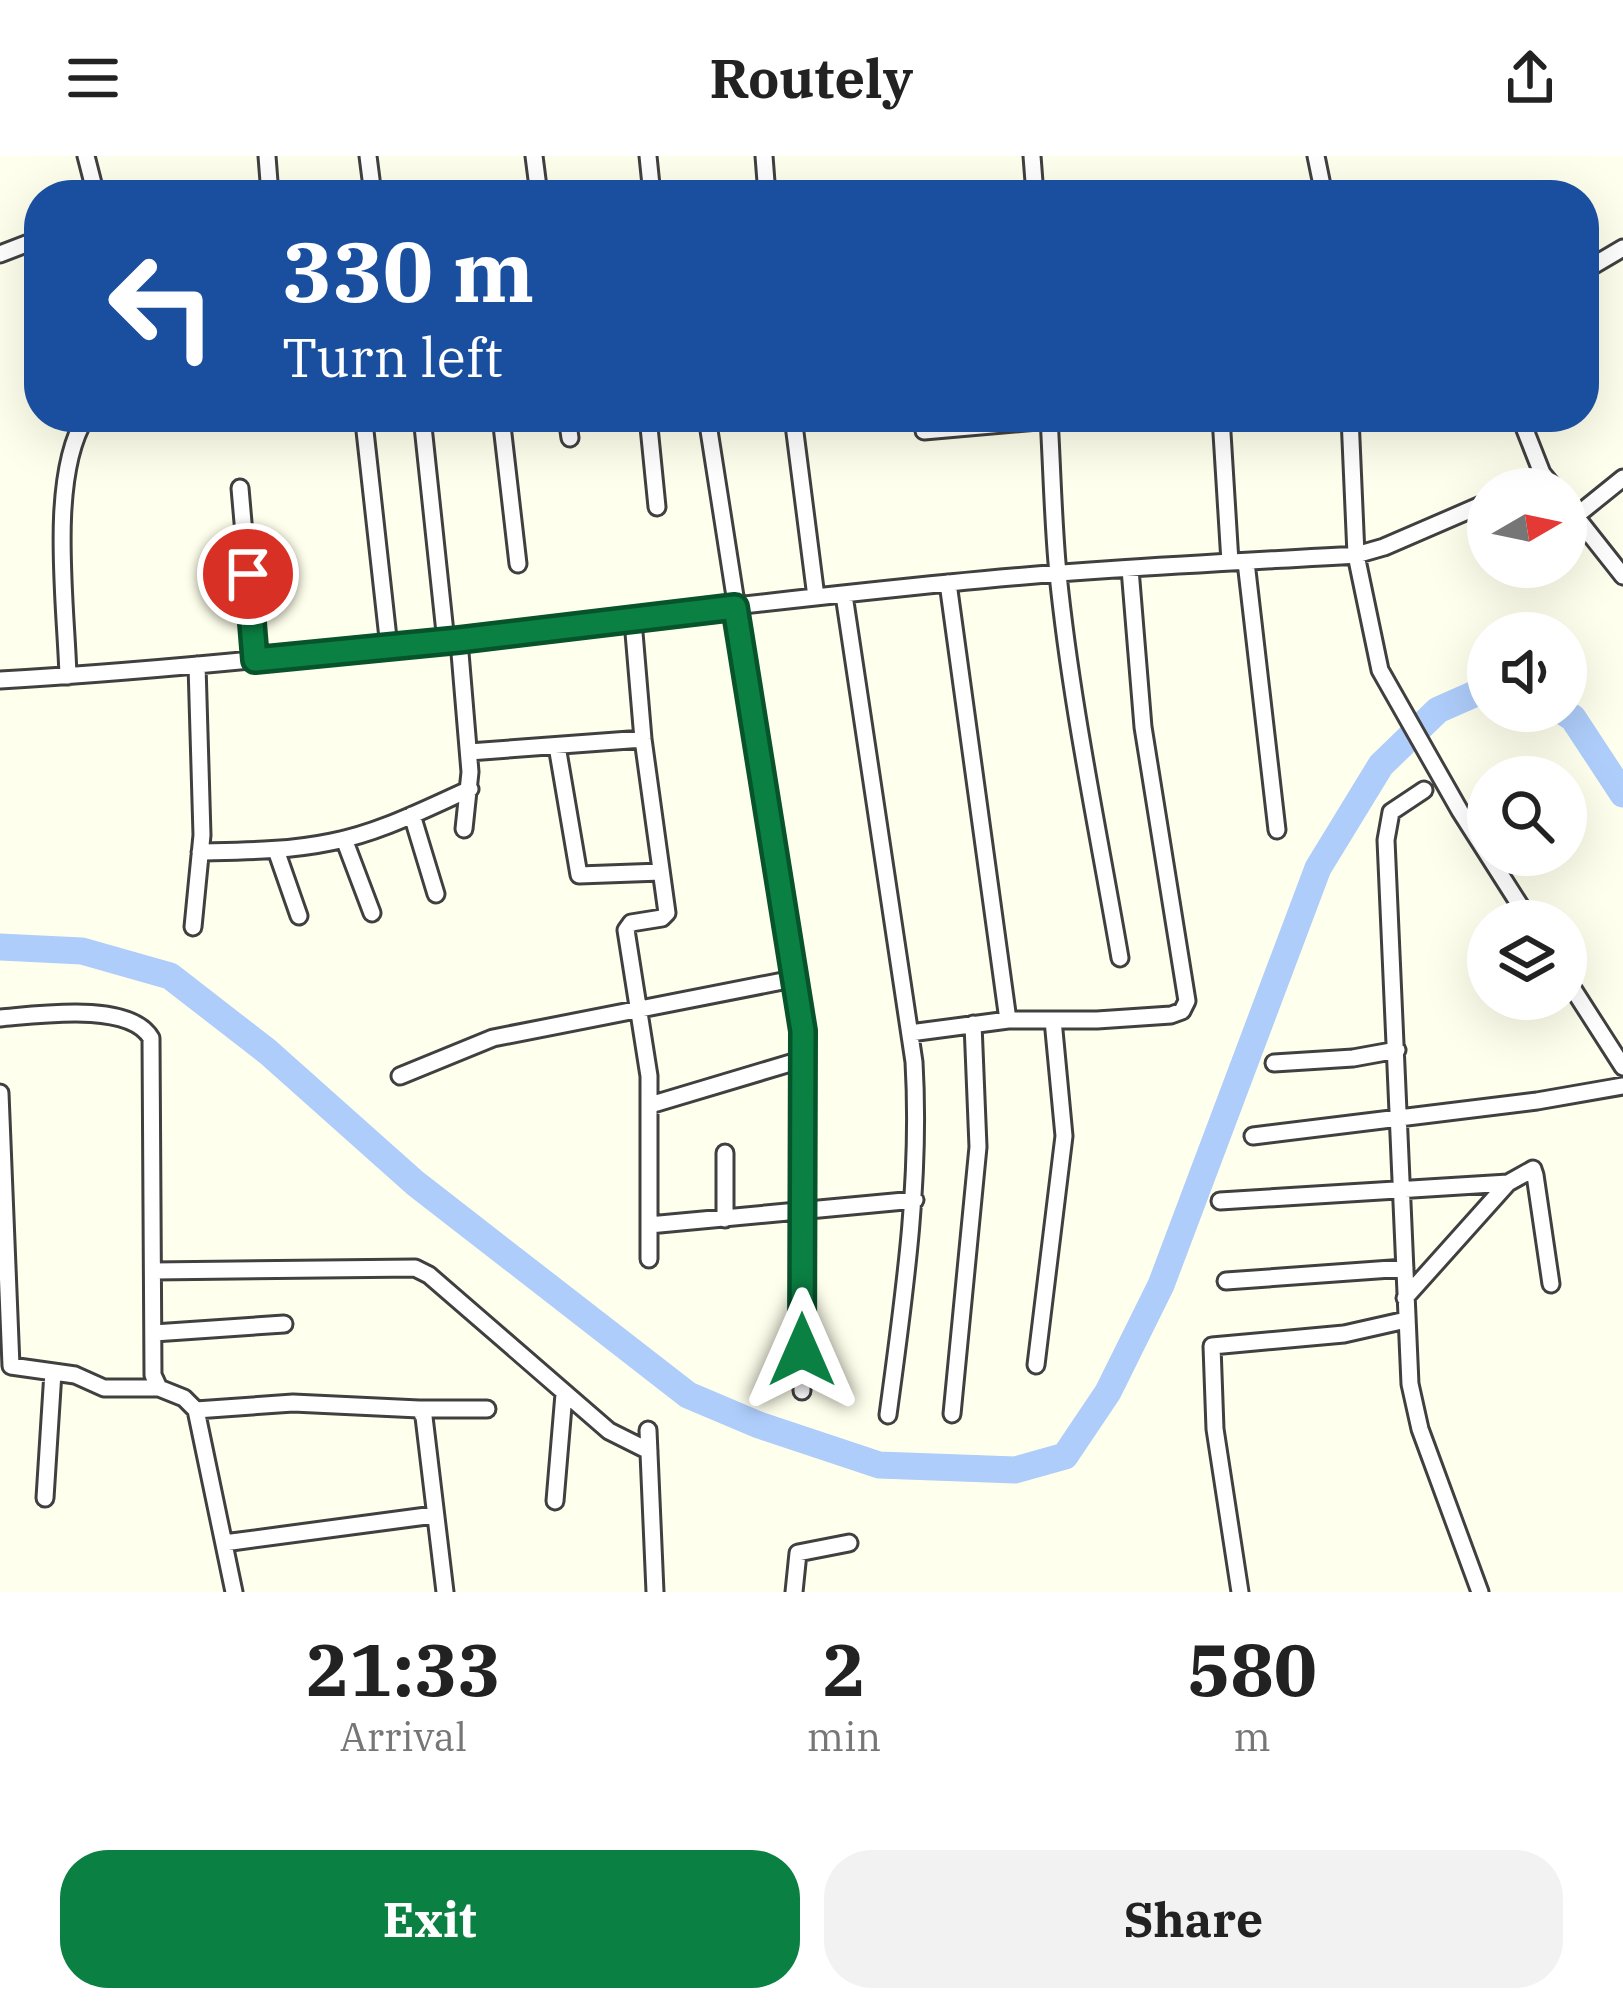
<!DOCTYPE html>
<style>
body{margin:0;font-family:"IBM Plex Serif",serif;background:#f2f2f2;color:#222;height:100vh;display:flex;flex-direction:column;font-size:45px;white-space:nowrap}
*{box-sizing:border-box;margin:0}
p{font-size:39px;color:#767676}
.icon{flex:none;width:66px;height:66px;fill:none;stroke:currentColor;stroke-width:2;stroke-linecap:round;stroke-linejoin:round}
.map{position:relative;height:1436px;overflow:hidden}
.side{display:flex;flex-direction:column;background:#fff;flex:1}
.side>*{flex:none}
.top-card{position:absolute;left:24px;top:24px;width:1575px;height:252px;border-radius:48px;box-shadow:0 12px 48px #0002;background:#1a4fa0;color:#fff;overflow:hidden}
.needle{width:78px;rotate:81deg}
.tools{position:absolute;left:1467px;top:312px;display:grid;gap:24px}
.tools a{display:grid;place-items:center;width:120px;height:120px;border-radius:50%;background:#fff;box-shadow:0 12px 48px #0002;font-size:60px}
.pin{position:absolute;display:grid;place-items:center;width:102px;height:102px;color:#fff;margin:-51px;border:6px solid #fff;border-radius:50%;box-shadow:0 3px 12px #0007}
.me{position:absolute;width:132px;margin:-66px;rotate:0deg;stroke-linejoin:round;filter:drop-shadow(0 0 9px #0008)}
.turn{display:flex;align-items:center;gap:42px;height:252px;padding:0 60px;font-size:54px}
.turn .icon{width:156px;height:156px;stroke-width:2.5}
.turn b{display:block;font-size:84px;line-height:102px}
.eta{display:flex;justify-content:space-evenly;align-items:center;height:204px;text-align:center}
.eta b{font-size:72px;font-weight:700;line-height:84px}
.cta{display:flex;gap:24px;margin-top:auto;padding:24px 60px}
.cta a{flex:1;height:138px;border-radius:48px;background:#0b8043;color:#fff;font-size:48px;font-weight:700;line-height:138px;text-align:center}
.cta a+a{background:#f2f2f2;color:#222}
header{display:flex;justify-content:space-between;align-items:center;height:156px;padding:0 60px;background:#fff;font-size:54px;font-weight:700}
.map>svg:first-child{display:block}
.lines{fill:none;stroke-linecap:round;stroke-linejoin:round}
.river{stroke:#aecdfa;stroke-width:27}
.minor-casing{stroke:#404040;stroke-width:21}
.minor{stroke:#fff;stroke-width:15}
.route-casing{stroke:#07532c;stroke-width:30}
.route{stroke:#0b8043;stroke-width:21}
</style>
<header><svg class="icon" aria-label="menu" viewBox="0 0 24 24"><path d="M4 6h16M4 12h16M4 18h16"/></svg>Routely<svg class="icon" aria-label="share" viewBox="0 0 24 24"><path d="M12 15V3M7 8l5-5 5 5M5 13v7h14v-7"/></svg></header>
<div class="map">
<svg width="1623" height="1436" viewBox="0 0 1623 1436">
<rect width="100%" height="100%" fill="#ffffed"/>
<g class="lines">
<path class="river" d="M1562,555l11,7 50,76
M0,791l82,4 88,25 98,76 147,131 273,212 71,30 120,40 136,5 50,-14 43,-64 53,-107 157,-417 63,-103 57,-55 50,-22"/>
<defs>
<path id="minor" d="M86,0l10,39
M267,0l3,39
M368,0l5,39
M534,0l5,39
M648,0l4,39
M764,0l3,39
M1032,0l3,39
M1316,0l8,39
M0,98l39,-15
M1584,115l39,-23
M422,261l24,225
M501,261l17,147
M567,261l3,21
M648,261l9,90
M793,261l23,180
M1049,261c3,52 4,105 9,157 13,129 40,256 62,384
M1221,261l9,145
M1350,261l6,138 24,115 80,141 70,110
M1520,261l22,56 13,16
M708,268l95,607 -1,360
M365,275l24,216
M924,275l125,-11
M240,332l15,172
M1515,333l27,-16
M1566,348l57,72
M1576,360l47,-38
M1246,406l31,268
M948,427l60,437
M844,439l70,467c7,120 -10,234 -26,353
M633,465l10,118 24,174 -5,5 -31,5 -5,7 23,146v183
M459,485l11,131 -6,57
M68,520c-2,-71 -20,-199 18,-259
M0,524c318,-19 632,-66 949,-97 135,-14 271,-20 407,-28l28,-8 104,-45
M557,590l22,129 82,-3
M469,596l174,-13
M1424,634l-33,22 -5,28 24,544 10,45 60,163
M412,659l24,79
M344,683l28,74
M276,694l23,66
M200,696c44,-1 88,-1 131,-10 48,-9 94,-33 139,-53
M193,771l9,-92 -5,-170
M1566,822l57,89
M0,862c37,-3 129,-17 151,20l2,337 6,13 25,10 12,12 38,182
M910,877l98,-13h89l74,-5 11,-4 5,-10 -44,-274 -13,-158
M1274,907l79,-5 44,-8
M400,920l93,-38 300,-59
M0,937l11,273 64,9 29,13h55
M650,949l154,-46
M1253,980l284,-35 86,-15
M1220,1045l288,-18
M725,1063v-66
M649,1069l266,-25
M154,1115l261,-3 14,7 180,156 40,20
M1226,1125l179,-13
M1405,1142l103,-115 25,-14 2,6 16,109
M154,1177l130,-9
M1036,1209l28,-229 -11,-116
M419,1253h68
M196,1254l97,-7 126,6 5,8 21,175
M952,1258l26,-267 -5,-123
M648,1274l7,162
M45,1342l8,-126
M555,1345l9,-107
M224,1387l210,-28
M794,1436l4,-39 51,-10
M1240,1436l-25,-163 -3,-83 132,-12 62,-14"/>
</defs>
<use href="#minor" class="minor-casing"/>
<use href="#minor" class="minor"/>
</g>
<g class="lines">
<defs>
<path id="route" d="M248,418l7,86 204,-20 276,-33 68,424 -1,319"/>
</defs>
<use href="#route" class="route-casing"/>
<use href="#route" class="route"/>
</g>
</svg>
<div class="tools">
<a><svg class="needle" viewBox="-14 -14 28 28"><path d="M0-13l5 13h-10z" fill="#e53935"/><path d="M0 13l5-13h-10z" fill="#767676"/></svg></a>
<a><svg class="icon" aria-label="sound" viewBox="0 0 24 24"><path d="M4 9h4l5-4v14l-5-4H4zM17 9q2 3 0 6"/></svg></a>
<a><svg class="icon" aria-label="search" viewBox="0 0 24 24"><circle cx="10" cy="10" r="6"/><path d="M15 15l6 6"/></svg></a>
<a><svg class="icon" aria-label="layers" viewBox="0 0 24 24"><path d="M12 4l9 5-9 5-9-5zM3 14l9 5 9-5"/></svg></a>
</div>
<div class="pin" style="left:248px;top:418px;background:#d93025"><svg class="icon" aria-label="arrive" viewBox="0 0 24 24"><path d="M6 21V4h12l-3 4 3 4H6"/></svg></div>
<svg class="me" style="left:802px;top:1194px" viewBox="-20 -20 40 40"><path d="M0-17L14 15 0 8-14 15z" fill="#0b8043" stroke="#fff" stroke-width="4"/></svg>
<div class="top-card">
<div class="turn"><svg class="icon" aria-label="left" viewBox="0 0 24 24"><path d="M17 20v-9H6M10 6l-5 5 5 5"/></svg><div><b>330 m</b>Turn left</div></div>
</div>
</div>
<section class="side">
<div class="eta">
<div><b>21:33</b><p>Arrival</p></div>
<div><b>2</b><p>min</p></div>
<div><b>580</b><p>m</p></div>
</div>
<div class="cta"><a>Exit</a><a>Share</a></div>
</section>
